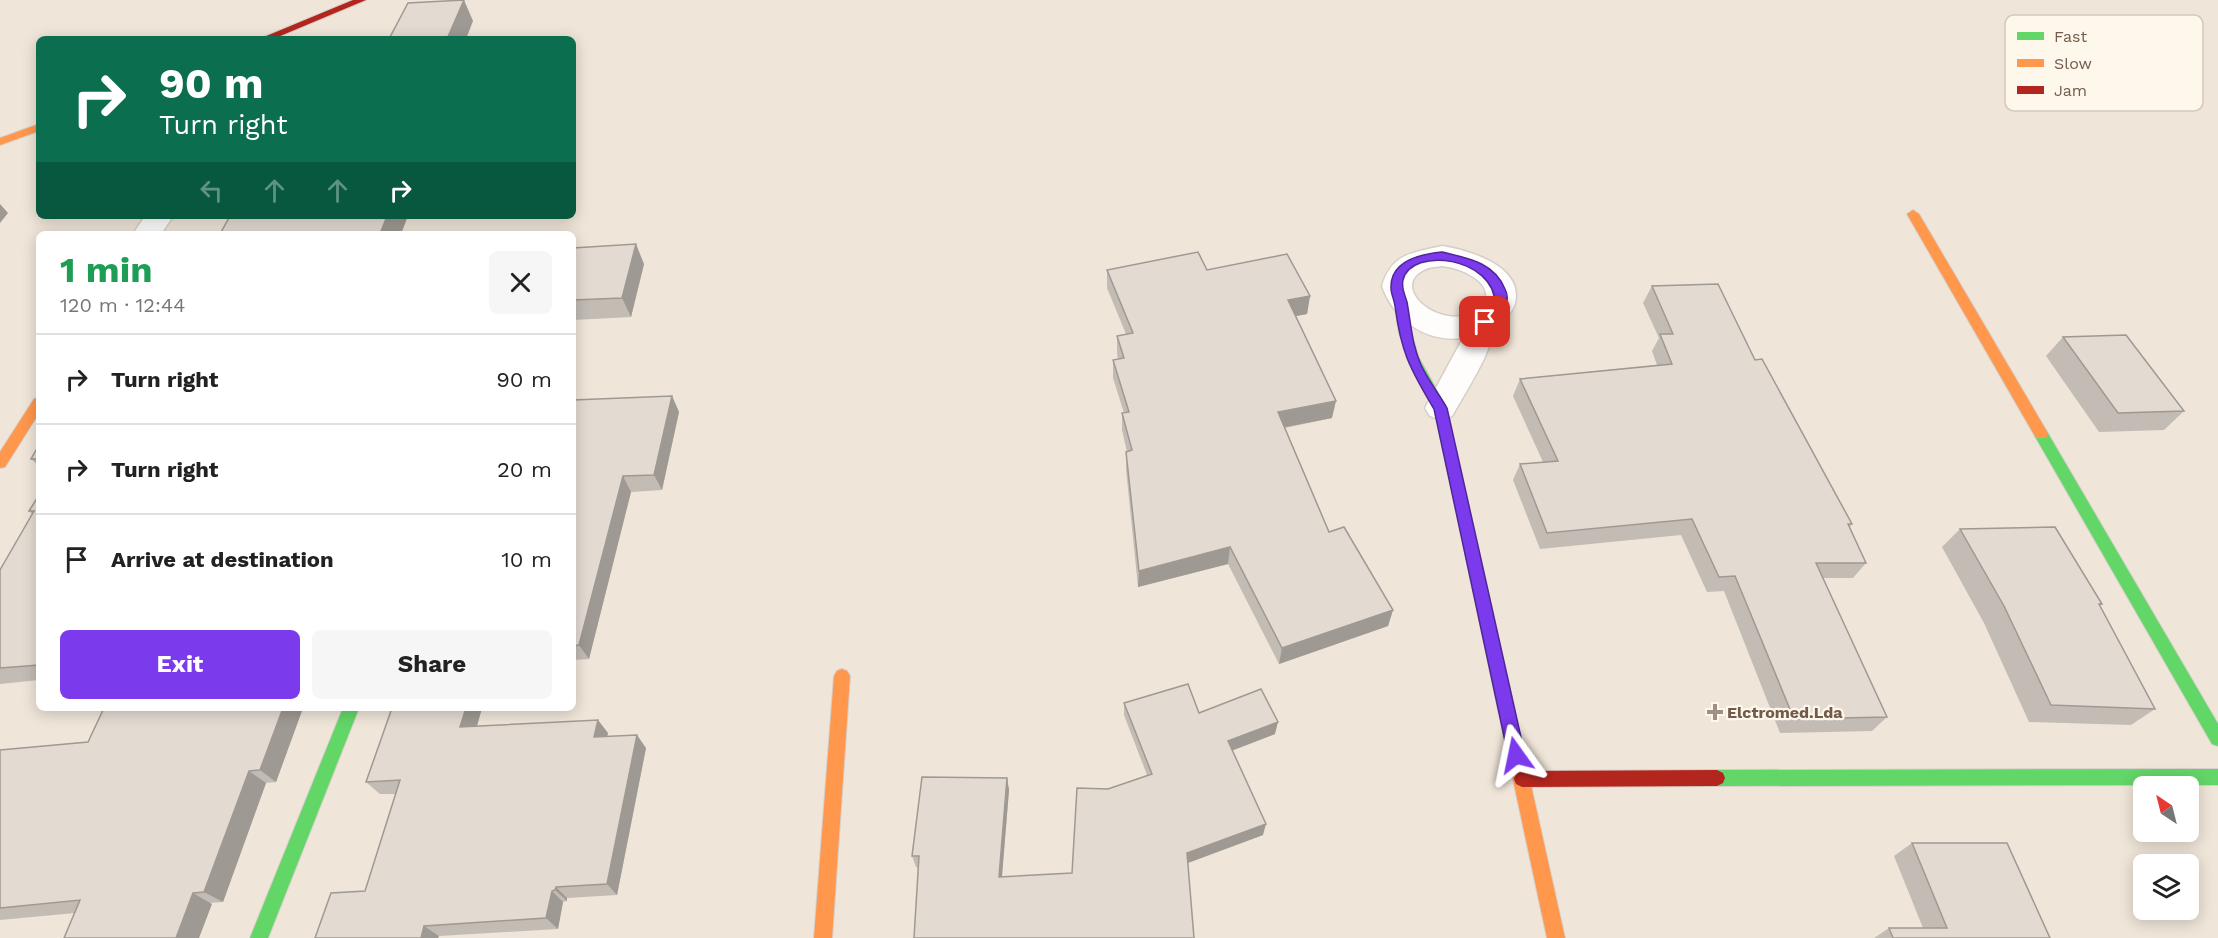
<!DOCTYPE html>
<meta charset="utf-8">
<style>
body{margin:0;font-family:"Work Sans",sans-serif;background:#f6f6f6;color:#222;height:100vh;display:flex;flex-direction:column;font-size:22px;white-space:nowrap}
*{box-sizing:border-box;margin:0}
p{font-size:20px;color:#767676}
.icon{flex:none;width:33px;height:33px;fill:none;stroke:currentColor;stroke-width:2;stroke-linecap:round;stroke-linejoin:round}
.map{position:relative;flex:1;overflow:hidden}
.panel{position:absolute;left:36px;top:231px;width:540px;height:480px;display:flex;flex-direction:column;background:#fff;border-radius:9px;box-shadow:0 3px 15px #0003}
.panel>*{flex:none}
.hud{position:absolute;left:36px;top:36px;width:540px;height:183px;border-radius:9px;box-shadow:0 3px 15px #0003;background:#0b6e4f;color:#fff;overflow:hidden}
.needle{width:39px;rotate:325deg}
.controls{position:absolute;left:2133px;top:776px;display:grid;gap:12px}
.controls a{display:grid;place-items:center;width:66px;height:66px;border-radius:9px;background:#fff;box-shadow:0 3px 15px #0003;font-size:30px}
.pin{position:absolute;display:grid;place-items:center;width:51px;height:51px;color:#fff;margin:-26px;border-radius:12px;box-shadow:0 3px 9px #0006}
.me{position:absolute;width:66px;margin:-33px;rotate:348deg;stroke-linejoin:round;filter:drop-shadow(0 0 4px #0008)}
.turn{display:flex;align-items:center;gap:21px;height:126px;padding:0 24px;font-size:27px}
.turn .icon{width:78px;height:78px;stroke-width:2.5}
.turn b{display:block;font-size:42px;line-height:51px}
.lanes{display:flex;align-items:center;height:57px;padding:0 24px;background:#0003;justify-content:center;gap:30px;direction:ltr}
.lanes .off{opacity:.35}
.round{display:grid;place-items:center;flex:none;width:63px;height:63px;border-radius:9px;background:#f6f6f6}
.head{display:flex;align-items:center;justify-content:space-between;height:102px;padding:0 24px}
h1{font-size:36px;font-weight:700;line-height:45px;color:#1e9e55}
.cta{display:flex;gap:12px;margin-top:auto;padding:12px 24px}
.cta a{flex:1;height:69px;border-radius:9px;background:#7c3aed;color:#fff;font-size:24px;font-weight:700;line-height:69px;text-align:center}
.cta a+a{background:#f6f6f6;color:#222}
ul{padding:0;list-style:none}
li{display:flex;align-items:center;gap:18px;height:90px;padding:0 24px;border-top:2px solid #e0e0e0}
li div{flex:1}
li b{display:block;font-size:22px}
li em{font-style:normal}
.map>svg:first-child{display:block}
.residential{fill:#efe5d8;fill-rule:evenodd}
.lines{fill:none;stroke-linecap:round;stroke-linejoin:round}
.street-casing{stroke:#d5cfc9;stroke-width:3}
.fast-casing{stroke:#d6cfc9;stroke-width:2}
.slow-casing{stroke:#d6cfc9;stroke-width:2}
.jam-casing{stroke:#d6cfc9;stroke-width:2}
.street{fill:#fefdfc;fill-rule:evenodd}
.fast{fill:#63d668;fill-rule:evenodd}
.slow{fill:#ff974d;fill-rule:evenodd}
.jam{fill:#b3261e;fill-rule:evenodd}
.wall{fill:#c3bcb5}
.shaded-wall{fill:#9f9993}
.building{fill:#e3dbd2;stroke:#9f9993;stroke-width:1.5}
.route{fill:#7c3aed;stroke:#51269a;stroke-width:1.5}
.poi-dot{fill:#a28f83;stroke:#fef7ec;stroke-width:2}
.labels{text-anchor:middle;stroke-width:4.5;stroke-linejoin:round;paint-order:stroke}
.poi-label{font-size:16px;font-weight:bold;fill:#745a4b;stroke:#fef7ec;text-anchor:start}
.key{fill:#fef7ec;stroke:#d5c8bc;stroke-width:1.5}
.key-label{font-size:16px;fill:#745a4b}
</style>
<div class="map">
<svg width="2218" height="938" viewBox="0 0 2218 938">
<rect width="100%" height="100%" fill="#f6f2eb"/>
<path class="residential" d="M0,0h2218v938h-2218zM39,39h534v177h-534zM39,234h534v474h-534zM2144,786h44v45h-44zM2144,864h44v45h-44z"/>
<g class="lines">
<defs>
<path id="street" d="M145,216h28l-12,18h-28z
M1442,246c26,4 82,20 73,57 -3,12 -13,17 -18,26 -6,10 -9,21 -13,30 -10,20 -21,38 -32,57l-11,4 -11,-4 -5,-8 38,-70c-37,5 -69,-18 -81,-52 10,-33 30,-33 60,-40zM1442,266c19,2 57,17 40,42 -38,28 -95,-20 -58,-38 5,-3 12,-3 18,-4z"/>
<path id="fast" d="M1400,297l6,4 5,32 8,25 28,50 65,292 -3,5 -5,2 -5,-2 -3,-5 -61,-292 -28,-50 -8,-25 -5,-32z
M2041,429l5,1 172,294v22l-6,-2 -176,-306 -2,-4 2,-4z
M343,708h16l-91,230h-18z
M2218,769v16l-501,1 -6,-3 -2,-5 2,-5 6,-3z"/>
<path id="slow" d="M39,124v7l-39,14v-7z
M1913,210l6,4 127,216 2,4 -2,4h-10l-129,-224z
M39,397v16l-34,54 -5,1v-16l34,-53z
M842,669l5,2 3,5 -18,262h-18l20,-262 3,-5z
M1504,693l5,2 3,5 53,238h-18l-51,-238 3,-5z"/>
<path id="jam" d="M353,0h13l-93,39h-14z
M1717,770l6,3 2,5 -2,5 -6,3 -195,1 -6,-3 -2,-5 2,-5 6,-3z"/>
</defs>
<use href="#street" class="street-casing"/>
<use href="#fast" class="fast-casing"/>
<use href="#slow" class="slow-casing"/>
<use href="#jam" class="jam-casing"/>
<use href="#street" class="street"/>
<use href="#fast" class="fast"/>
<use href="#slow" class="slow"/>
<use href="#jam" class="jam"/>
</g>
<path class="wall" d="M573,248l71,16 -13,53 -58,3z
M1107,270l203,26 -3,18 -11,2 36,102 -47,10 44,104 64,78 -5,16 -109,38 -51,-100 -90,23 -12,-118 1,-17 -5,-22v-17h2l-11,-35v-18l5,-1 -1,-5v-18l9,-2 -19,-46z
M1652,286l103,74 97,164 -2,3 16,36 -13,15h-30l64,139 -15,14 -92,2 -56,-142 -17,1 -26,-57 -141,14 -27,-69 7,-16 23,-2 -30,-66 7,-17 137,-14 -5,-14 7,-13 -16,-35z
M2063,337l121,74 -20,19 -65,2 -53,-76z
M672,396l7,16 -17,78 -31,2 -42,167 -16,1v-260z
M39,445v21l-8,-7z
M39,495v185l-39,4v-114l32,-56 -3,-3z
M1960,529l142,75 -2,2 55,103 -24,16 -102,-3 -45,-99 -42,-76z
M1124,703l75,10 76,21 -43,16 31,85 -75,28 6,75 -278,-71 -4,-11 95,-78 2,12 -7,87 70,-4 36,-84 39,-14 -23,-60z
M104,708h199l-27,74 -10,1 -43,119 -148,11 -75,7v-170l88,-8z
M392,708h90l-5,18 131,7 -1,3 39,12 -29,147 -50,3v3l-4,1 -5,27 -119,7 -1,2h-123l50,-47 31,-97h-16l-14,-12z
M1912,843l138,95h-176l15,-10h34l-29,-72z"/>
<path class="shaded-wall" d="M464,0l9,21 -7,18h-19z
M0,204l8,9 -8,10z
M387,216h21l-7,18h-21z
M636,244l8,20 -13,53 -9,-19z
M1310,296l-3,18 -22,4 3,-18z
M672,396l7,16 -17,78 -8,-15z
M1336,401l-4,17 -57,11 3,-17z
M623,476l8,16 -42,167 -10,-14z
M1230,547l-2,17 -90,23 1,-16z
M1393,610l-5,16 -109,38 3,-16z
M283,708h20l-27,74 -16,-12z
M466,708h16l-9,32 -13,-13z
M598,720l10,13 -4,17 -10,-13z
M1278,722l-3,12 -49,19 2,-12z
M637,735l9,13 -29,147 -10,-11z
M249,771l17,12 -43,119 -19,-10z
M1007,778l2,12 -8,97 -2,-10z
M1266,824l-3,11 -78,29 2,-11z
M556,887l11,11v3l-12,-11z
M552,891l11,11 -5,27 -12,-11z
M193,893l19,11 -13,34h-23z
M424,926l15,10 -1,2h-17z"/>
<path class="building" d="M464,0l-17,39h-58l19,-36z
M230,216h157l-7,18h-160z
M636,244l-14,54 -49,2v-52z
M1198,252l9,18 80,-16 23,42 -22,4 48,101 -58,11 51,120 15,-5 49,83 -111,38 -52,-101 -91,24 -13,-119 6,-2 -10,-37 7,-1 -16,-52 11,-2 -7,-22 16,-3 -26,-63z
M1718,284l37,76 7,-1 90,165h-4l18,39h-50l71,154 -93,2 -59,-143 -16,1 -27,-58 -145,14 -27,-69 38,-3 -38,-82 152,-15 -12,-30h13l-21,-48z
M2126,335l58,76 -66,2 -55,-76z
M672,396l-18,79 -31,1 -44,169 -6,1v-246z
M39,445v14h-8z
M39,495v170l-39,3v-98l34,-59h-5z
M2055,527l47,77h-3l56,105 -104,-4 -47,-99 -44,-77z
M1188,684l11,29 62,-24 17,33 -50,19 38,83 -79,29 7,85h-280l5,-82h-7l10,-79 85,1 -8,99 73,-4 5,-85 31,1 44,-15 -28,-71z
M104,708h179l-23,62 -11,1 -45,121 -11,1 -17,45h-112l16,-38 -80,8v-158l88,-8z
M392,708h74l-6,19 138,-7 -4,17 43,-2 -30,149 -51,3 -1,3 -3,1 -6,27 -122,8 -3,12h-106l16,-45 34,-2 35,-111 -34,2z
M1912,843h95l43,95h-157l-4,-10h58z"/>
<path class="route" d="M1442,252c25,6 52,10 63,37 3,6 3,12 0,18 -4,9 -10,16 -20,19l-6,-4 16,-18c0,-47 -84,-58 -92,-24 -2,8 2,15 4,22 4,22 5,43 14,63 7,15 18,29 26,43l78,347 -3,6 -6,2 -5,-2 -3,-6 -74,-346c-24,-40 -33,-57 -39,-103 -1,-7 -4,-12 -4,-18 -1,-28 30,-34 51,-36z"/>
<path class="poi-dot" d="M1712 703h6v6h6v6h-6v6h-6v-6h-6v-6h6z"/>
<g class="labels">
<g class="poi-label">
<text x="1727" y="718">Elctromed.Lda</text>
</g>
</g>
<rect x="2005" y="15" width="198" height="96" rx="9" class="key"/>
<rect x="2017" y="32" width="27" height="8" fill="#63d668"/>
<rect x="2017" y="59" width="27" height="8" fill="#ff974d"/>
<rect x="2017" y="86" width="27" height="8" fill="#b3261e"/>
<g class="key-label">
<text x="2054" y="42">Fast</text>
<text x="2054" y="69">Slow</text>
<text x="2054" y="96">Jam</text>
</g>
</svg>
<div class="controls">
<a><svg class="needle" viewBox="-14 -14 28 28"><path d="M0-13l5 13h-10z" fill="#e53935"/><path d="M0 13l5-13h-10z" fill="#767676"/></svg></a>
<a><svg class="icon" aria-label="layers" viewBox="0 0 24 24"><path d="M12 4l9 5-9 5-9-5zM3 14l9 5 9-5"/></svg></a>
</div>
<div class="pin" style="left:1485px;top:322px;background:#d93025"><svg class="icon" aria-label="arrive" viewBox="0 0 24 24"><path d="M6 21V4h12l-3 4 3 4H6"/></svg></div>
<svg class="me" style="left:1516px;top:755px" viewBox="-20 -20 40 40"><path d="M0-17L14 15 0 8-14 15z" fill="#7c3aed" stroke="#fff" stroke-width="4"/></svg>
<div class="hud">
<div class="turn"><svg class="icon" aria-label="right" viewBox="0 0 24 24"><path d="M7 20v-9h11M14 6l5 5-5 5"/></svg><div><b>90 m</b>Turn right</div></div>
<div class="lanes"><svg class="icon off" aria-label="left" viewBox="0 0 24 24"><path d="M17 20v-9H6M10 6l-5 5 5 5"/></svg><svg class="icon off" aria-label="ahead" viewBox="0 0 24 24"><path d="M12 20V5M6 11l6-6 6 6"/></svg><svg class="icon off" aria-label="ahead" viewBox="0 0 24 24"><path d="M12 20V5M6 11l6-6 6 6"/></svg><svg class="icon" aria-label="right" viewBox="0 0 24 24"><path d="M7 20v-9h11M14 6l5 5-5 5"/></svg></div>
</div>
<section class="panel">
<div class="head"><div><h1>1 min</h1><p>120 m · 12:44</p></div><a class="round"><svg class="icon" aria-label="close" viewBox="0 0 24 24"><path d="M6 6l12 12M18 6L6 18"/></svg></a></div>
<ul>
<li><svg class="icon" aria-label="right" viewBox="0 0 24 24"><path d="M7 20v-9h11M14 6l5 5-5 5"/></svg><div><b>Turn right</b></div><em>90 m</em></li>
<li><svg class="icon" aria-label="right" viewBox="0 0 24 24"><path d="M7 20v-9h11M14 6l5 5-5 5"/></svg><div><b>Turn right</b></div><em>20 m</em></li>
<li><svg class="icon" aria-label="arrive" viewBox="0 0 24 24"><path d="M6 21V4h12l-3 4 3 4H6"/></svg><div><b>Arrive at destination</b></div><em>10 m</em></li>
</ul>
<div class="cta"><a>Exit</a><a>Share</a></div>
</section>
</div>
